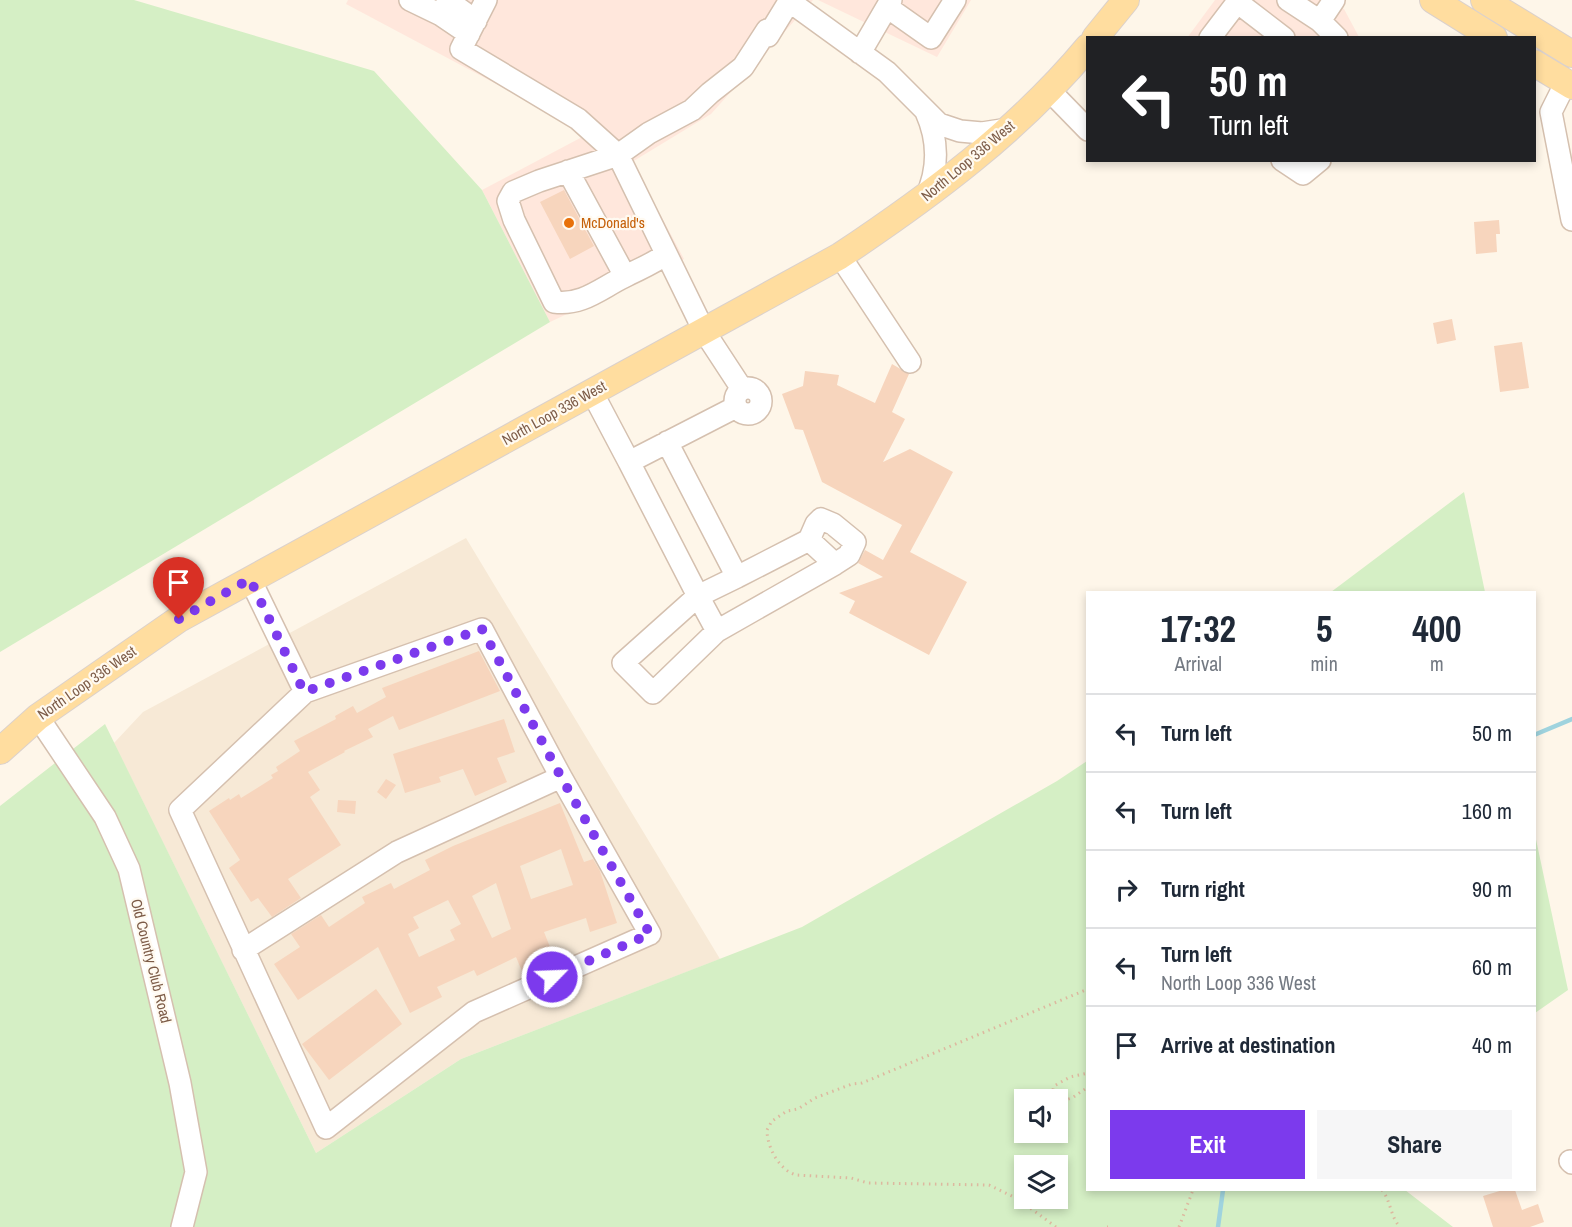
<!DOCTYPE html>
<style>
body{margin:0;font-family:"Archivo Narrow",sans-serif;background:#f6f6f7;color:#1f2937;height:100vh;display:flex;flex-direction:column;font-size:22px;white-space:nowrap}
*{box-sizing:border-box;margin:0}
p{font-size:20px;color:#747a83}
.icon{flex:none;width:33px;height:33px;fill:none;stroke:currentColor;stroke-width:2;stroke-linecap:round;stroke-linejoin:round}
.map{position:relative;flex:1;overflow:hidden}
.panel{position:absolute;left:1086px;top:591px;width:450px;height:600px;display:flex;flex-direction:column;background:#fff;border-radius:0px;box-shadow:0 3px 9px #0003}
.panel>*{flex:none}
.guide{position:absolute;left:1086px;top:36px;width:450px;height:126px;border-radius:0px;box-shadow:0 3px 9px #0003;background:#202124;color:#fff;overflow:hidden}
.controls{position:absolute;left:1014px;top:1089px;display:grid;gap:12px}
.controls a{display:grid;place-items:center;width:54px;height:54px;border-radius:0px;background:#fff;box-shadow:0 3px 9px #0003;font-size:30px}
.pin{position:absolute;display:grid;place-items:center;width:51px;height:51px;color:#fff;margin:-62px -26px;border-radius:50% 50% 50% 0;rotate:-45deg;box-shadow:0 0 6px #0007}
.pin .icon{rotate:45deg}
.me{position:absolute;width:66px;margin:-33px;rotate:66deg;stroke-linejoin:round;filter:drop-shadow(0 0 4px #0008)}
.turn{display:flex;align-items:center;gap:21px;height:126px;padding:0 24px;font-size:27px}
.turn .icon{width:78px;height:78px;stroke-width:2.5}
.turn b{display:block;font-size:42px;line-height:51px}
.eta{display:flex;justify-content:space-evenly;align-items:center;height:102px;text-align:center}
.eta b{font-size:36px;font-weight:700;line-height:42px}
.button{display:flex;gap:12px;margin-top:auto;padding:12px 24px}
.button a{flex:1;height:69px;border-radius:0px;background:#7c3aed;color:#fff;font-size:24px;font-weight:700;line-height:69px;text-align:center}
.button a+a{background:#f6f6f7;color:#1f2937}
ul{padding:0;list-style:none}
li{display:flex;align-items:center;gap:18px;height:78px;padding:0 24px;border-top:2px solid #e0e1e3}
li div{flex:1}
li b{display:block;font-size:22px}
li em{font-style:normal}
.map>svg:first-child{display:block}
.residential{fill:#f7e9d6}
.commercial{fill:#ffe7dc}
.green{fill:#d5efc5;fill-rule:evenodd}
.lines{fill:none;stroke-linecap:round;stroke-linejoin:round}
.stream{stroke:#9fd3de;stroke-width:4.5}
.building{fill:#f7d5bd;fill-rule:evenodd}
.minor-casing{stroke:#d5c0af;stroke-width:24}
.major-casing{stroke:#dbd1cc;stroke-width:28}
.path{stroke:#ddb89f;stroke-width:3;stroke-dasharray:1.5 4.5;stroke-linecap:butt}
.minor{stroke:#fff;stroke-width:21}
.major{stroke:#ffdd9f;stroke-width:26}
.route{stroke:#7c3aed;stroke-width:10;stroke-dasharray:0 18}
.food-dot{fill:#e8710a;stroke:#fffaf1;stroke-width:2}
.labels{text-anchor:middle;stroke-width:4.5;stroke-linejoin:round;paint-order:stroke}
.street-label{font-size:15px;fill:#7d5c48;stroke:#fffaf1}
.food-label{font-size:15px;fill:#c56008;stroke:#fffaf1;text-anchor:start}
</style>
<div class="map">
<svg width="1572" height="1227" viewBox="0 0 1572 1227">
<rect width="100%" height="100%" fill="#fef6e9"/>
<path class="residential" d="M466,538l254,421 -259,100 -145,94 -202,-410 29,-31z"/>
<path class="commercial" d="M348,0h465l-102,114 -79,48 52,97 -134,63 -68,-132 102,-54 -14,-13 -224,-119z
M818,0h153l-34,57z
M1215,0h114l15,9 15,28 -172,1z"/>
<path class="green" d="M0,0h134l240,71 108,119 68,132 -550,330z
M1464,492l21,100h-154z
M105,724l211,429 145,-94 341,-132 255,-146 30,-20 1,429h317l48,37h-1453v-421zM1024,1100h34v32h-34zM1024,1166h34v32h-34z
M1534,830l34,160 -33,23h-1z"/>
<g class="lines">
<path class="stream" d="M1534,735l38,-16
M1218,1227l5,-37"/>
</g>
<path class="building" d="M564,190l30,56 -24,13 -30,-57z
M1499,220l1,14h-4l1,18 -21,2 -2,-32z
M1452,319l4,21 -19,4 -4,-21z
M1522,342l7,46 -29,4 -6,-46z
M892,364l17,10 -17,38 13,7 -22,43 27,-13 43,23 -43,80 57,30 -38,73 -80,-42 6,-12 -16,-8 44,-16 -25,-14 7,-13 18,10 19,-35 -80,-43 -19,-52 -8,-1 -13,-35 21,-8 2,-15 34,4 -2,10 38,18z
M479,651l21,40 -101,39 -6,-14 -25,13 5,8 -29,14 1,1 -37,20 12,18 -10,7 31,48 -53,34 13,19 -29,19 -14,-19 -7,4 -22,-34 11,-8 -31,-49 20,-13 1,2 9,-6 2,4 32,-20 -2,-3 7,-4 -2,-4 24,-16 -6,-10 42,-22 -1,-3 18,-10 4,7 29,-16 -4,-9z
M504,719l11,33 -18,6 10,24 -32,14 -12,-27 -24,8 2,5 -36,11 -12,-39z
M386,779l10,6 -10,14 -9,-7z
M338,800l18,1 -1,13 -18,-2z
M560,803l24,59 9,-3 7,12 17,52 -27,9 -4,-14 -42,14 12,30 -32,14 -8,-19 -39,19 -3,-6 -37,17 5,10 -32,16 -32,-66 -80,53 -24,-36 26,-17 -9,-13 30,-19 8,12 36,-24 -3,-6 29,-14 3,6 36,-19 -5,-10 28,-14zM561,849l12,36 -42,14 -11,-33zM496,883l15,46 -19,9 -20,-42zM448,900l13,24 -11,6 5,10 -36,17 -11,-23 11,-6 -6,-11z
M376,989l26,35 -73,56 -27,-36z
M1503,1190h12l7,20 16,-6 6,18 -14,5h-37l-10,-31z"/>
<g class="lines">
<defs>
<path id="minor" d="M410,0l31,15 28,19
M447,0l29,21
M486,0l-25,49 117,70 40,36 86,176 38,58
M1288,0l32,21 17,17
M789,1l98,71 52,52 21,7 22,2 26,-4
M1237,2l47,36
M887,7l44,31 24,-38
M1320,21l14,-21
M1210,38l29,-38
M860,53l31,-53
M1566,82l-15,30 21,108
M1049,90l39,40
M926,112c12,27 13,57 0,85
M1282,160l21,14 17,-14
M568,171l57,105
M666,254c-13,10 -27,15 -42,23 -23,11 -42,29 -70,25l-40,-82 -6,-19 5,-9 26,-11 79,-26 31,-22 43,-23 18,-17 33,-26 24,-37 1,6 22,-36
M840,256l70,106
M735 401a13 13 0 1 1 26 0a13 13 0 1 1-26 0Z
M592,392l37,70 107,-55
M629,462l69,134 39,-19 -70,-135
M809,540l7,-16 5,-5 12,5 22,18 -6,13 -14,9
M250,579l55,113
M482,629l79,148 89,157 -176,78 -148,116 -146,-318 125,-118z
M717,631l-19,-35 -75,67 30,30 64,-62 118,-67 -26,-24 -72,37
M38,717l67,100 24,52 51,214 16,89 -14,55
M243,950l154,-98 164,-75
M1570,1161l2,2"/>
<path id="major" d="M1433,0l61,38
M1484,0l88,54
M1095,38l31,-38
M1534,63l38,23
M0,751l38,-34 141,-98 661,-363c90,-60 178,-125 248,-209"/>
</defs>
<use href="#minor" class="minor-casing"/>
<use href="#major" class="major-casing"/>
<path class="path" d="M1057,1100l-5,-7 2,-7 16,-9 18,-4
M1058,1100l1,2 13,-4 16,-11
M1382,1190c9,11 8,26 18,37
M1056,1227l-38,-28 -29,-14 -121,-2 -17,-5 -55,-3c-17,-5 -29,-28 -29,-45l5,-9 15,-10 11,-2 17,-11 37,-14 10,-1 226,-94
M1107,1227h1
M1179,1227l14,-37"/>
<use href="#minor" class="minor"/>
<use href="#major" class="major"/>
</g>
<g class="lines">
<path class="route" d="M179,619l71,-40 54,113 178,-63 79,148 89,157 -98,43"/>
</g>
<circle class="food-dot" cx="569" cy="223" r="6"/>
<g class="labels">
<g class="street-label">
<text transform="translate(968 161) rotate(-40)" y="5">North Loop 336 West</text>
<text transform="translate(554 413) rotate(-29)" y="5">North Loop 336 West</text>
<text transform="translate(87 683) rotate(-35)" y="5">North Loop 336 West</text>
<text transform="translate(151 961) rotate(76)" y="5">Old Country Club Road</text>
</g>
<g class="food-label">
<text x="581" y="228">McDonald's</text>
</g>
</g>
</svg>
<div class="controls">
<a><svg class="icon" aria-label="sound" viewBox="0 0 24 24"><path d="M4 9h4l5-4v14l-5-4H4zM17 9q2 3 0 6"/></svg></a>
<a><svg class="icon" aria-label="layers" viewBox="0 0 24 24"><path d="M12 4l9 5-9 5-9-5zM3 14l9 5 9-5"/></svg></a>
</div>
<div class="pin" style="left:179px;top:619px;background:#d93025"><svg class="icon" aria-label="arrive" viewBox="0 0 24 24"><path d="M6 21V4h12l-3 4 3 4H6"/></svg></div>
<svg class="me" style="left:552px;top:977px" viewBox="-20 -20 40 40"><circle r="17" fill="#7c3aed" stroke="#fff" stroke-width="3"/><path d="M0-11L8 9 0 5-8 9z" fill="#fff"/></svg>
<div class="guide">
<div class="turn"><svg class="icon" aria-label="left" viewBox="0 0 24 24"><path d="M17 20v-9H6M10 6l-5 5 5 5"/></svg><div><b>50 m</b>Turn left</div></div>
</div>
<section class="panel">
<div class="eta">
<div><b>17:32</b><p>Arrival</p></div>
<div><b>5</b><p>min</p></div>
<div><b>400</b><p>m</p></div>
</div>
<ul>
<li><svg class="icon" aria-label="left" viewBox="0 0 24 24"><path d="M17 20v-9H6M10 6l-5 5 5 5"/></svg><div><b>Turn left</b></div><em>50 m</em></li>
<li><svg class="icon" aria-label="left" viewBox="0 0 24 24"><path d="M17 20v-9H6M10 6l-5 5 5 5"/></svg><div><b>Turn left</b></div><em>160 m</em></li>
<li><svg class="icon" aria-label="right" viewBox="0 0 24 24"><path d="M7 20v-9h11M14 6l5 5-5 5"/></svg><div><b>Turn right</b></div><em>90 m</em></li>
<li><svg class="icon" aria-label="left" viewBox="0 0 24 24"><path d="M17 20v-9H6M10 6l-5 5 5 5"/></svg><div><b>Turn left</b><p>North Loop 336 West</p></div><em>60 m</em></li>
<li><svg class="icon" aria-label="arrive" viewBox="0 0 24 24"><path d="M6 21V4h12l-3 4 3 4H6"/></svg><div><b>Arrive at destination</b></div><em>40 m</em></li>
</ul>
<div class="button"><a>Exit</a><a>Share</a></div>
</section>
</div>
